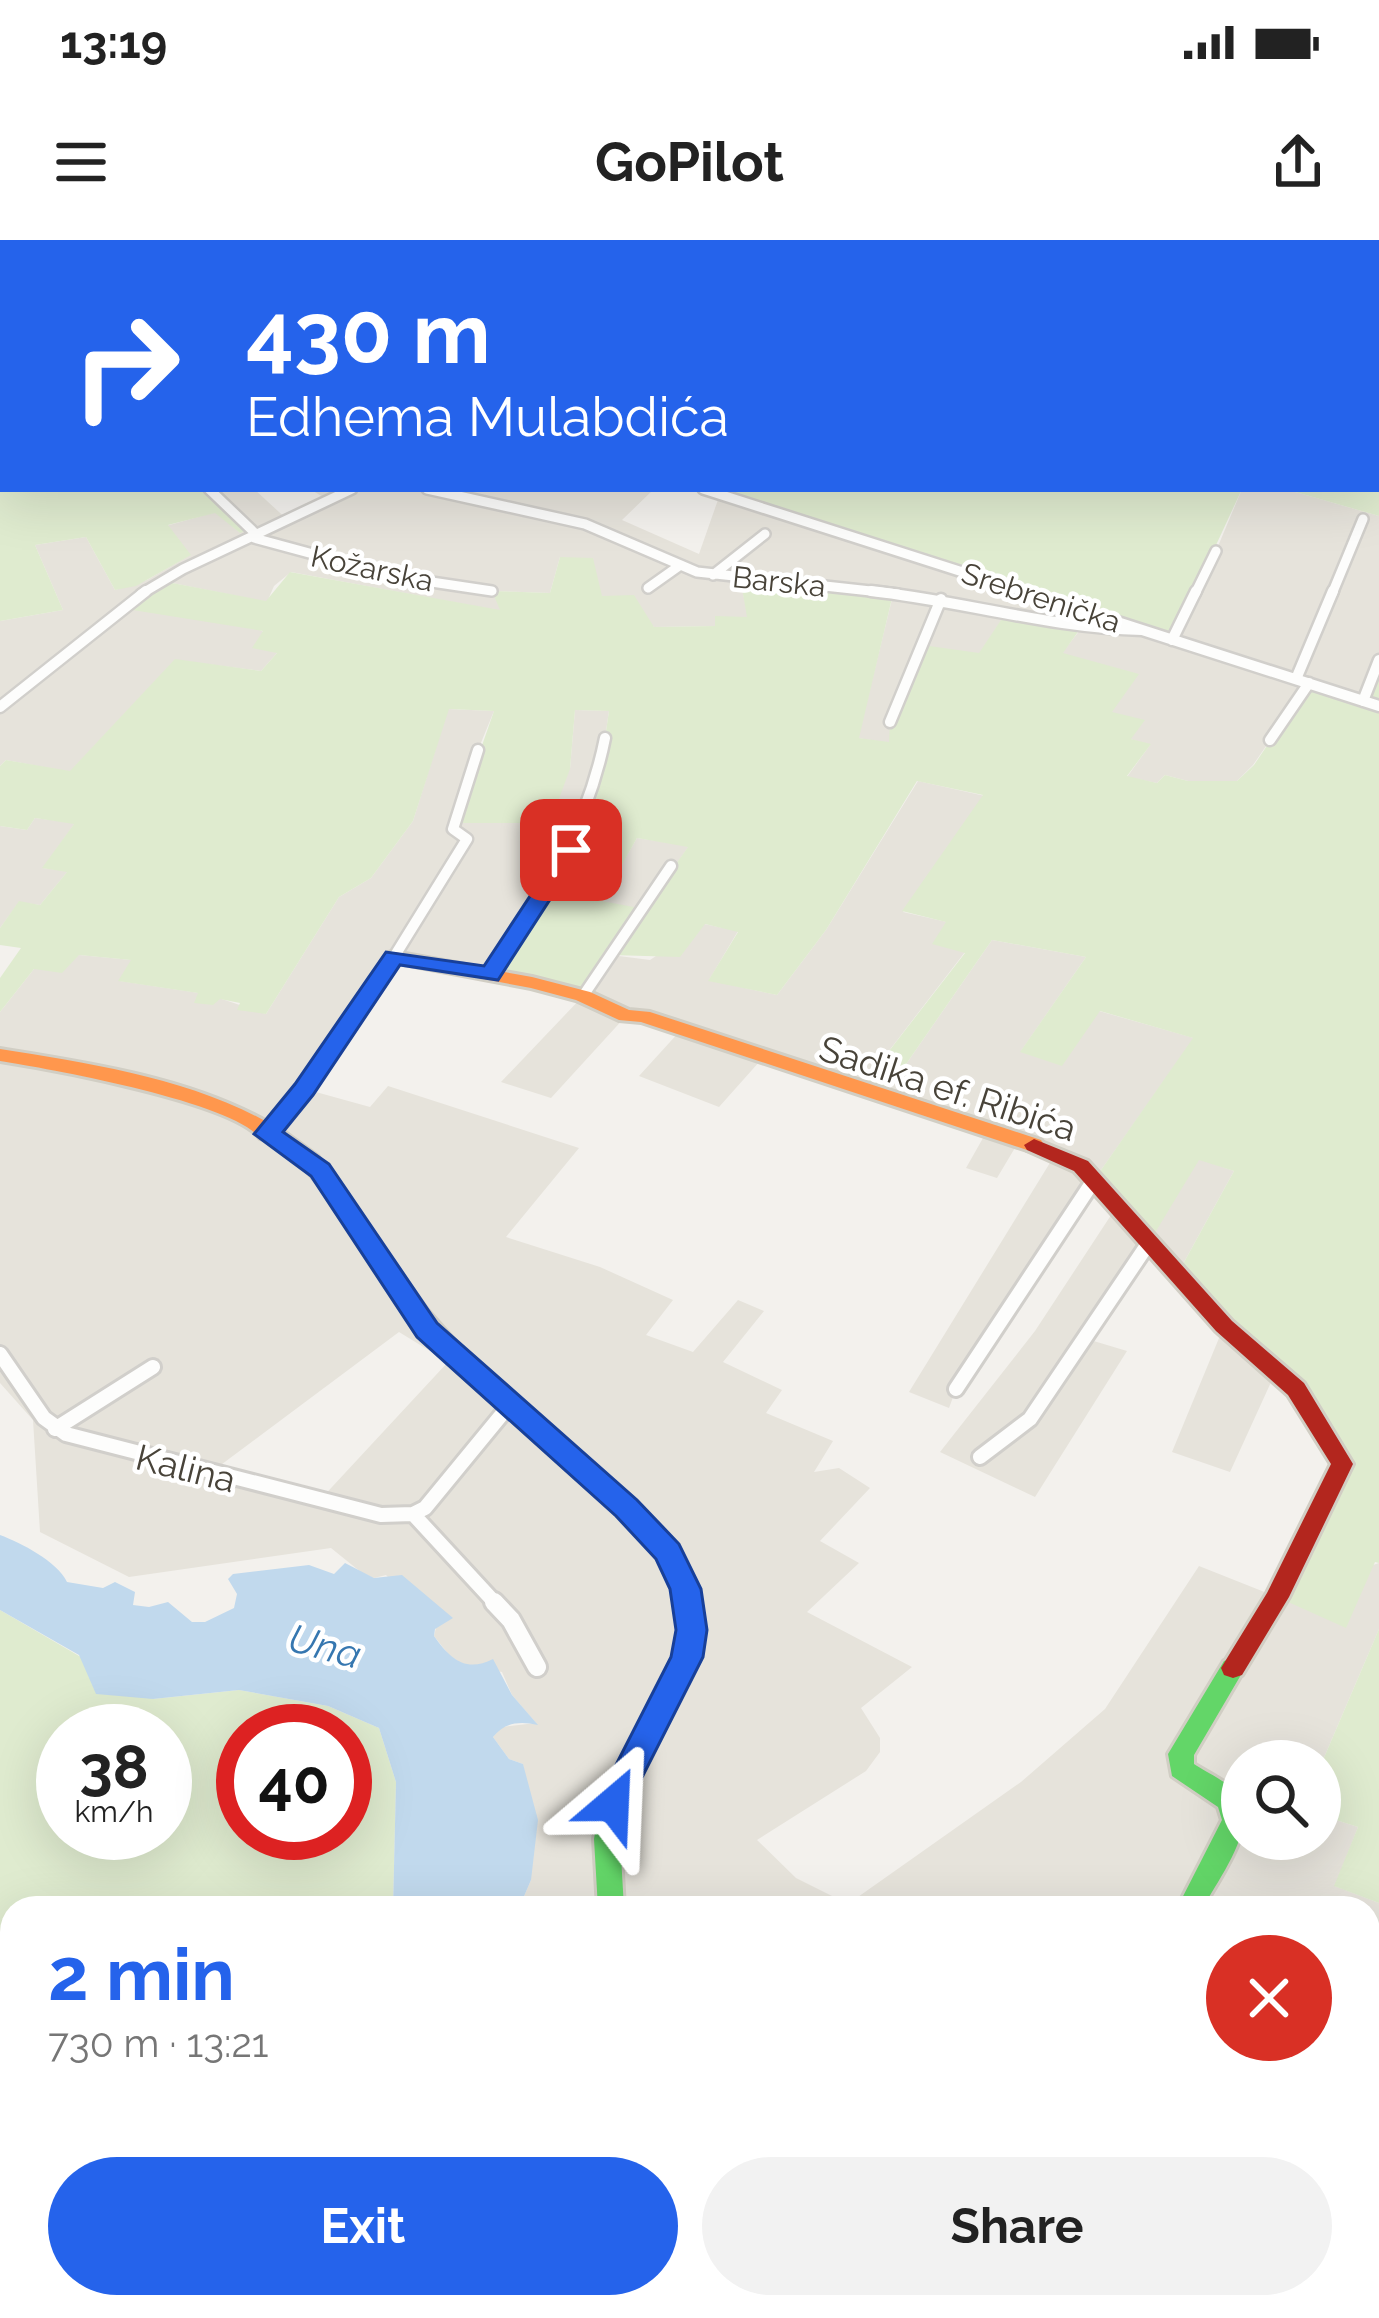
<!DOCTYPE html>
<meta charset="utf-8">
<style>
body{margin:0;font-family:Raleway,sans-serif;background:#f2f2f2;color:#222;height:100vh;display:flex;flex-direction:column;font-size:45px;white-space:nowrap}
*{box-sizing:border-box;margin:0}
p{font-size:39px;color:#767676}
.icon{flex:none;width:66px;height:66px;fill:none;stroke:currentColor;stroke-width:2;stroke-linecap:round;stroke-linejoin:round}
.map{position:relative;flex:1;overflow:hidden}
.side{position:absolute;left:0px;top:1656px;width:1380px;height:423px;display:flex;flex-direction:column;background:#fff;border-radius:36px 36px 0 0;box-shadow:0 12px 48px #0002}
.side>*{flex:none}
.banner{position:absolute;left:0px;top:0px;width:1380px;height:252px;box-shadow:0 12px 48px #0002;background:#2563eb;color:#fff;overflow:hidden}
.tools{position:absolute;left:1221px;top:1500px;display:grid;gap:24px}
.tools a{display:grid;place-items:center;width:120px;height:120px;border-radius:50%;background:#fff;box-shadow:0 12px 48px #0002;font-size:60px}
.speed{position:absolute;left:36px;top:1464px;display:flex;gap:24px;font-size:60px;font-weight:700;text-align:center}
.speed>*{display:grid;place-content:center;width:156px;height:156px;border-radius:50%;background:#fff;box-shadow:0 12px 48px #0002;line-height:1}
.speed small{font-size:30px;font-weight:400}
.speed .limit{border:18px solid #d22;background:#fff;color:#111}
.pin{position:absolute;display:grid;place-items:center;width:102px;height:102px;color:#fff;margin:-51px;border-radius:24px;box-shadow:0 6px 18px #0006}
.me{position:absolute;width:132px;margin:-66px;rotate:26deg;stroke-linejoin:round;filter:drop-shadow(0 0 9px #0008)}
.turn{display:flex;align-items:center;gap:42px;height:252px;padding:0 48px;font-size:54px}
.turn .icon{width:156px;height:156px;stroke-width:2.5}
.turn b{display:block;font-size:84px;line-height:102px}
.round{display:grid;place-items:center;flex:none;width:126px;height:126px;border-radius:63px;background:#f2f2f2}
.headline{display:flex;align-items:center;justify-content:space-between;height:204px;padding:0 48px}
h1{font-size:72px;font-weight:700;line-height:90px;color:#2563eb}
.primary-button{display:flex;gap:24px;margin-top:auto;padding:24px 48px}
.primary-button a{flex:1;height:138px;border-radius:72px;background:#2563eb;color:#fff;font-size:48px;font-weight:700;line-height:138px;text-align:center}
.primary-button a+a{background:#f2f2f2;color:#222}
.status{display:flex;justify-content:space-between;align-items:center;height:84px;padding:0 60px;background:#fff;direction:ltr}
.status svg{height:33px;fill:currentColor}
header{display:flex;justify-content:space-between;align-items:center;height:156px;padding:0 48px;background:#fff;font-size:54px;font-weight:700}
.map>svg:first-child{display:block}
.residential{fill:#e6e3db;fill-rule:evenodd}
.green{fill:#dfebcf;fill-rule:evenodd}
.water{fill:#c1d9ed}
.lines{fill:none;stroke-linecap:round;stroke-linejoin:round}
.river{fill:#c1d9ed;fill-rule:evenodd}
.street-far3-casing{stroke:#d1cfcb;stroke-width:14}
.street-far2-casing{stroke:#d1cfcb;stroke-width:15}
.street-far1-casing{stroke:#d1cfcb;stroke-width:20}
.street-casing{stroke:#d1cfcb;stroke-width:24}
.fast-casing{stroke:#d1cec4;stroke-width:6}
.slow-casing{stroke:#d1cec4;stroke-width:6}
.jam-casing{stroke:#d1cec4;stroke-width:6}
.street-far3{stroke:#fdfdfc;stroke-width:9}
.street-far2{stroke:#fdfdfc;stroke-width:10}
.street-far1{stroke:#fdfdfc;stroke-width:14}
.street{stroke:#fdfdfc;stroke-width:18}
.fast{fill:#63d668;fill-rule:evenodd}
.slow{fill:#ff974d;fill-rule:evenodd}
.jam{fill:#b3261e;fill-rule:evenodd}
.route{fill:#2563eb;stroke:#184099;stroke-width:3}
.labels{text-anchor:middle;stroke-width:9;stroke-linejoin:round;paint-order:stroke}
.far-street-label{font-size:30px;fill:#484339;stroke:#fff}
.street-label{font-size:36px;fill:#484339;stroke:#fff}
.water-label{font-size:39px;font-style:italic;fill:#3677b0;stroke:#fff}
</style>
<div class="status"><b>13:19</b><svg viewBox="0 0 49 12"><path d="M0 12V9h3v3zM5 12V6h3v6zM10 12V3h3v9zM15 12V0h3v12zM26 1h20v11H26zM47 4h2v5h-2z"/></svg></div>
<header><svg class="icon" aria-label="menu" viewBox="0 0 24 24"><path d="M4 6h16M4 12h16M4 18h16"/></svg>GoPilot<svg class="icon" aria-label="share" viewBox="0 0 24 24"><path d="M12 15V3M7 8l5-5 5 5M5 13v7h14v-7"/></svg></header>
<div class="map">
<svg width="1379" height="2078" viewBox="0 0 1379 2078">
<rect width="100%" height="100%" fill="#f3f1ed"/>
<path class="residential" d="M209,249h45l37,34 40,-21 -21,-13h344l-32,31 77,34 21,-60 496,57 26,-62h43l94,27v144l-16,41 -54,-17 -56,81 -16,16h-49l-23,-6 -8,8 -30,-6 23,-32 -20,-6 -68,-86 18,-23 -100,23 -91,90 -31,-5 35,-143 -153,-16 8,38h-33v9l-61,1 -52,-31 -42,-39 -10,36 -57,-2 8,20 -210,-39 -17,14 -7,16 -105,-21 102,51 13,21 -16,18 -86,-11 -105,112 -64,-12 -6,6v-145l63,-11 -28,-65 51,-8 29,53 32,-10 43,-25 -24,-29 50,-14 24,21z
M448,469l46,2 -16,39 92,19 5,-59 34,1 -11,74 -37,88 -71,102 -96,-18 -89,132 65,18 18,-21 191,62 -73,89 94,30 73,33 -27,35 47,17 45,-52 26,11 -41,51 59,28 -16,23 67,28 -19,31 25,-4 31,20 -50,53 39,22 -52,49 105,55 -51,41 19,30v14l-14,19 -109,69 39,38 52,26 173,-122 84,-73 94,-143 78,31 102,-34v66l-59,138v-6h-78v78h78v-24l38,12 -23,59 44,17v415h-605l-5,-11h599v-399h-849l12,-28 -8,-116 -14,-5 -16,-22 8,-10 35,-4 -24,-28 -10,-23 -40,-8 -13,-9 -15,-19 2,-8 -50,-53 -12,3 -12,-5 -31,-25 -202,29 -89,-45 -7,-112 -33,-37v-371l34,-43 45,-14 53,5 -12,21 79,12 -4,9 24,-4 47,16 73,-117 32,-19 42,-57zM399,1092l49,30 -129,139 -109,-28z
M918,541l67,15 -82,116 44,10 18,30 -107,139 -98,-30 -41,46 -80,-31 41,-45 -54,-15 -75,82 -50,-16 82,-86 28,-41 39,5 54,-36 34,7 -29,49 68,15 49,-65z
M35,578l40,5 -32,45 25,3 -28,34 -21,-3 -19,26v-102l27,4z
M637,598l52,8 -45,64 -43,-9z
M992,700l94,17 -65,94 78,-40 95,27 -100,142 -138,209 -7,19 -40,-16 147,-239 -37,-12 -22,37 -31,-10 21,-37 -103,-35z
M1200,919l34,12 -57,104 -26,-33 -64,97 40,12 -92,146 -95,-45 95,-121 82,-125z
M1224,1086l53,43 -47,103 -58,-20z"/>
<path class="green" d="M0,0h1379v44l-2,-41h-1374v246h206l42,40 -11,4 -25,-20 -47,12 23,30 -55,31 -21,4 -29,-53 -51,8 28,65 -63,11z
M1377,61h2v215l-94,-27h92z
M703,249h539l-70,151z
M560,317l33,1 9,38 32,-1 20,32 61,-1v-10l32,1 -7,-40 153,17 -34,144 30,4 1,-20 32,-77 57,8 26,-39 75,15 -17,24 76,21 -27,38 33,8 -14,19 20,5 -24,32 30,7 8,-8 23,6h49l17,-16 55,-82 54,18 16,-41v903l-4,-1 -29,66 -69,-31 64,-133 -19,-37 -145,-152 57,-104 -35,-11 -49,81 -56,-61 99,-142 -93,-27 -38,55 -42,-14 66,-95 -94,-17 -108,156 -26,-5 107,-138 -33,-9 14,-22 -44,-11 81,-116 -66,-14 -91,149 -49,65 -69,-14 30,-49 -33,-8 -25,33 -69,-2 -28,41 -93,-21 81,-125 27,-65 11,-74 -34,-1 -5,59 -20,54h-95l39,-112 -45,-2 -36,112 -42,57 -32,19 -73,117 -29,-4 3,-7 -20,-4 -7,6 -19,-2 4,-10 -80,-12 13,-21 -52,-5 -17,18 -28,-4 -34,43v-34l21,-30 -21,-3v-17l19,-27 21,4 27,-33 -25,-4 32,-44 -39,-6 -8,12 -27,-4v-60l6,-6 64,11 105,-112 86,12 16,-18 -25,-5 11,-17 -143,-23 42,-27 104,20 24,-29 210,38 -8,-19 58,2zM637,598l51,9 -44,62 -42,-8z
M0,1370l153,89 86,-9 89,16 51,22 17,54 -3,126h-381v399h326l2,11h-340zM63,1491h102v102h-102zM243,1491h102v102h-102z
M1379,1389v274l-45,-17 24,-59 -38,-12v-48z
M522,2067h232l5,11h-233z"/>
<path class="water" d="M0,1295c21,8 57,26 67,47l36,6 12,-6 20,10 -2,13 16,2 19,-5 24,20h13l29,-14 3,-14 -9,-15 5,-5 76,-9 25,9 11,-11 29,15 28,-3 51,43 -18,11 -1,7c16,23 32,37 59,23l19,36 26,30c-18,-4 -33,-3 -45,12l16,22 14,5 15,56 -7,60 -12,28h-126l3,-126 -17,-54 -51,-22 -89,-16 -86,9 -57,-5 -17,-39 -79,-45z
M338,2067h184l4,11h-186z"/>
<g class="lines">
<path class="river" d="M104,2067h59l-5,11h-59z"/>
<defs>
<path id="street-far3" d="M1229,0l14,3
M560,3l6,-3
M209,249l49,47
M427,249l158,35 112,48 201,22
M703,249l328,105
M254,298l144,39 94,14
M713,335l52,-41
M648,348l31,-22
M141,354l42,-25 169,-80
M1195,354l21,-43
M1332,354l31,-75"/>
<path id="street-far2" d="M871,351c91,10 179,37 271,39
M1021,351l358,115
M1172,400l24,-49
M1296,439l37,-88
M1363,461l16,-41
M0,467l146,-116
M890,482l51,-123
M1270,500l39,-57
M394,717l73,-118 -14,-10 25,-79
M490,735c52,-75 97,-147 115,-237
M583,756l88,-130"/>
<path id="street-far1" d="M0,1114l44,64 22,16 315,81 32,-1 12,-6 83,-101
M956,1149l138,-209
M55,1189l98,-62
M980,1217l50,-38 120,-178
M413,1274l84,91"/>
<path id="street" d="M494,1362l17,18 26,47
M1368,1852l11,-20
M1366,2067l3,11"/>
<path id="fast" d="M461,1114l8,3 165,145 42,44 22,43 6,41 -5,27 -73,147 -6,35 4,69h-26l-4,-69 6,-35 75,-147 5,-27 -6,-41 -15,-32 -41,-43 -165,-147 -3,-5 3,-5z
M1233,1418l9,3 3,7 -51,87v9c13,9 41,21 47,35 14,33 -23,80 -38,109h-26l45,-88 -4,-13 -46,-31 -4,-22 56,-93z
M754,2067h30l5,11h-30z"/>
<path id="slow" d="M394,712l138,25 58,15 39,18 21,2 391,128 3,5 -10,6 -7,-1 -386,-128 -22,-2 -43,-20 -45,-12 -132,-25 -88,131 -30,36 37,27 109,153 42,47 3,5 -3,5h-16c-22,-23 -42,-46 -60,-73 -27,-38 -86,-149 -133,-156 -27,-36 -209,-69 -260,-77v-12c88,14 188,29 267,73l30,-36 91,-133z"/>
<path id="jam" d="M1034,899l54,22 144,160 72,62 49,81 -64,133 -47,78 -9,3 -9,-3 -3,-7 46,-75 64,-129 -43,-69 -72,-64 -142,-160 -47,-21 -3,-5z"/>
</defs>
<use href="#street-far3" class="street-far3-casing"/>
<use href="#street-far2" class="street-far2-casing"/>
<use href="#street-far1" class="street-far1-casing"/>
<use href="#street" class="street-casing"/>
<use href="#fast" class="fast-casing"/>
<use href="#slow" class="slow-casing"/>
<use href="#jam" class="jam-casing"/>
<use href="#street-far3" class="street-far3"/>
<use href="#street-far2" class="street-far2"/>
<use href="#street-far1" class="street-far1"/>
<use href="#street" class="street"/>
<use href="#fast" class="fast"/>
<use href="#slow" class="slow"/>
<use href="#jam" class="jam"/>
</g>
<path class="route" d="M571,604l11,6 -84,130 -98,-15 -87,130 -30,37 46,32 108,159 200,177 42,44 22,45 6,41 -4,27 -79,156 -11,4 -12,-4 -5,-9 75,-147 5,-27 -6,-41 -14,-30 -40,-43 -199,-179 -106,-161 -57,-42 41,-50 91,-132 98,14 79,-120z"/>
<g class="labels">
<g class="far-street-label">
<text transform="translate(372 329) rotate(12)" y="10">Kožarska</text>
<text transform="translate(779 342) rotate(6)" y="10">Barska</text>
<text transform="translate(1041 358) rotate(18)" y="10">Srebrenička</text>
</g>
<g class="street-label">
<text transform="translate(948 848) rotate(18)" y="13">Sadika ef. Ribića</text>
<text transform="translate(186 1228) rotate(14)" y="13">Kalina</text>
</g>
<g class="water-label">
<text transform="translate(325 1406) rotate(15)" y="14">Una</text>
</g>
</g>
</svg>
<div class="tools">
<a><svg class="icon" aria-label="search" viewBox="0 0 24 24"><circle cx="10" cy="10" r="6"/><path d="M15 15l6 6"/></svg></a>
</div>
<div class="speed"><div>38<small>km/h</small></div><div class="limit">40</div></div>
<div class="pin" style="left:571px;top:610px;background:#d93025"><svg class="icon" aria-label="arrive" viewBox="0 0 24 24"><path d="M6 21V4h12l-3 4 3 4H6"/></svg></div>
<svg class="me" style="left:613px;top:1564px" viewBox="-20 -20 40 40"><path d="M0-17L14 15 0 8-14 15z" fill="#2563eb" stroke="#fff" stroke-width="4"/></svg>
<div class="banner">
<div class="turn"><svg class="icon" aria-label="right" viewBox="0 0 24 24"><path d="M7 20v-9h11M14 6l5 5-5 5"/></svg><div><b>430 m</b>Edhema Mulabdića</div></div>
</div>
<section class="side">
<div class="headline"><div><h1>2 min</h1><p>730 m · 13:21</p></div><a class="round" style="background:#d93025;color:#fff"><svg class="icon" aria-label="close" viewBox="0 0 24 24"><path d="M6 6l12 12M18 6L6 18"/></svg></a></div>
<div class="primary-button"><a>Exit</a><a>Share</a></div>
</section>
</div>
